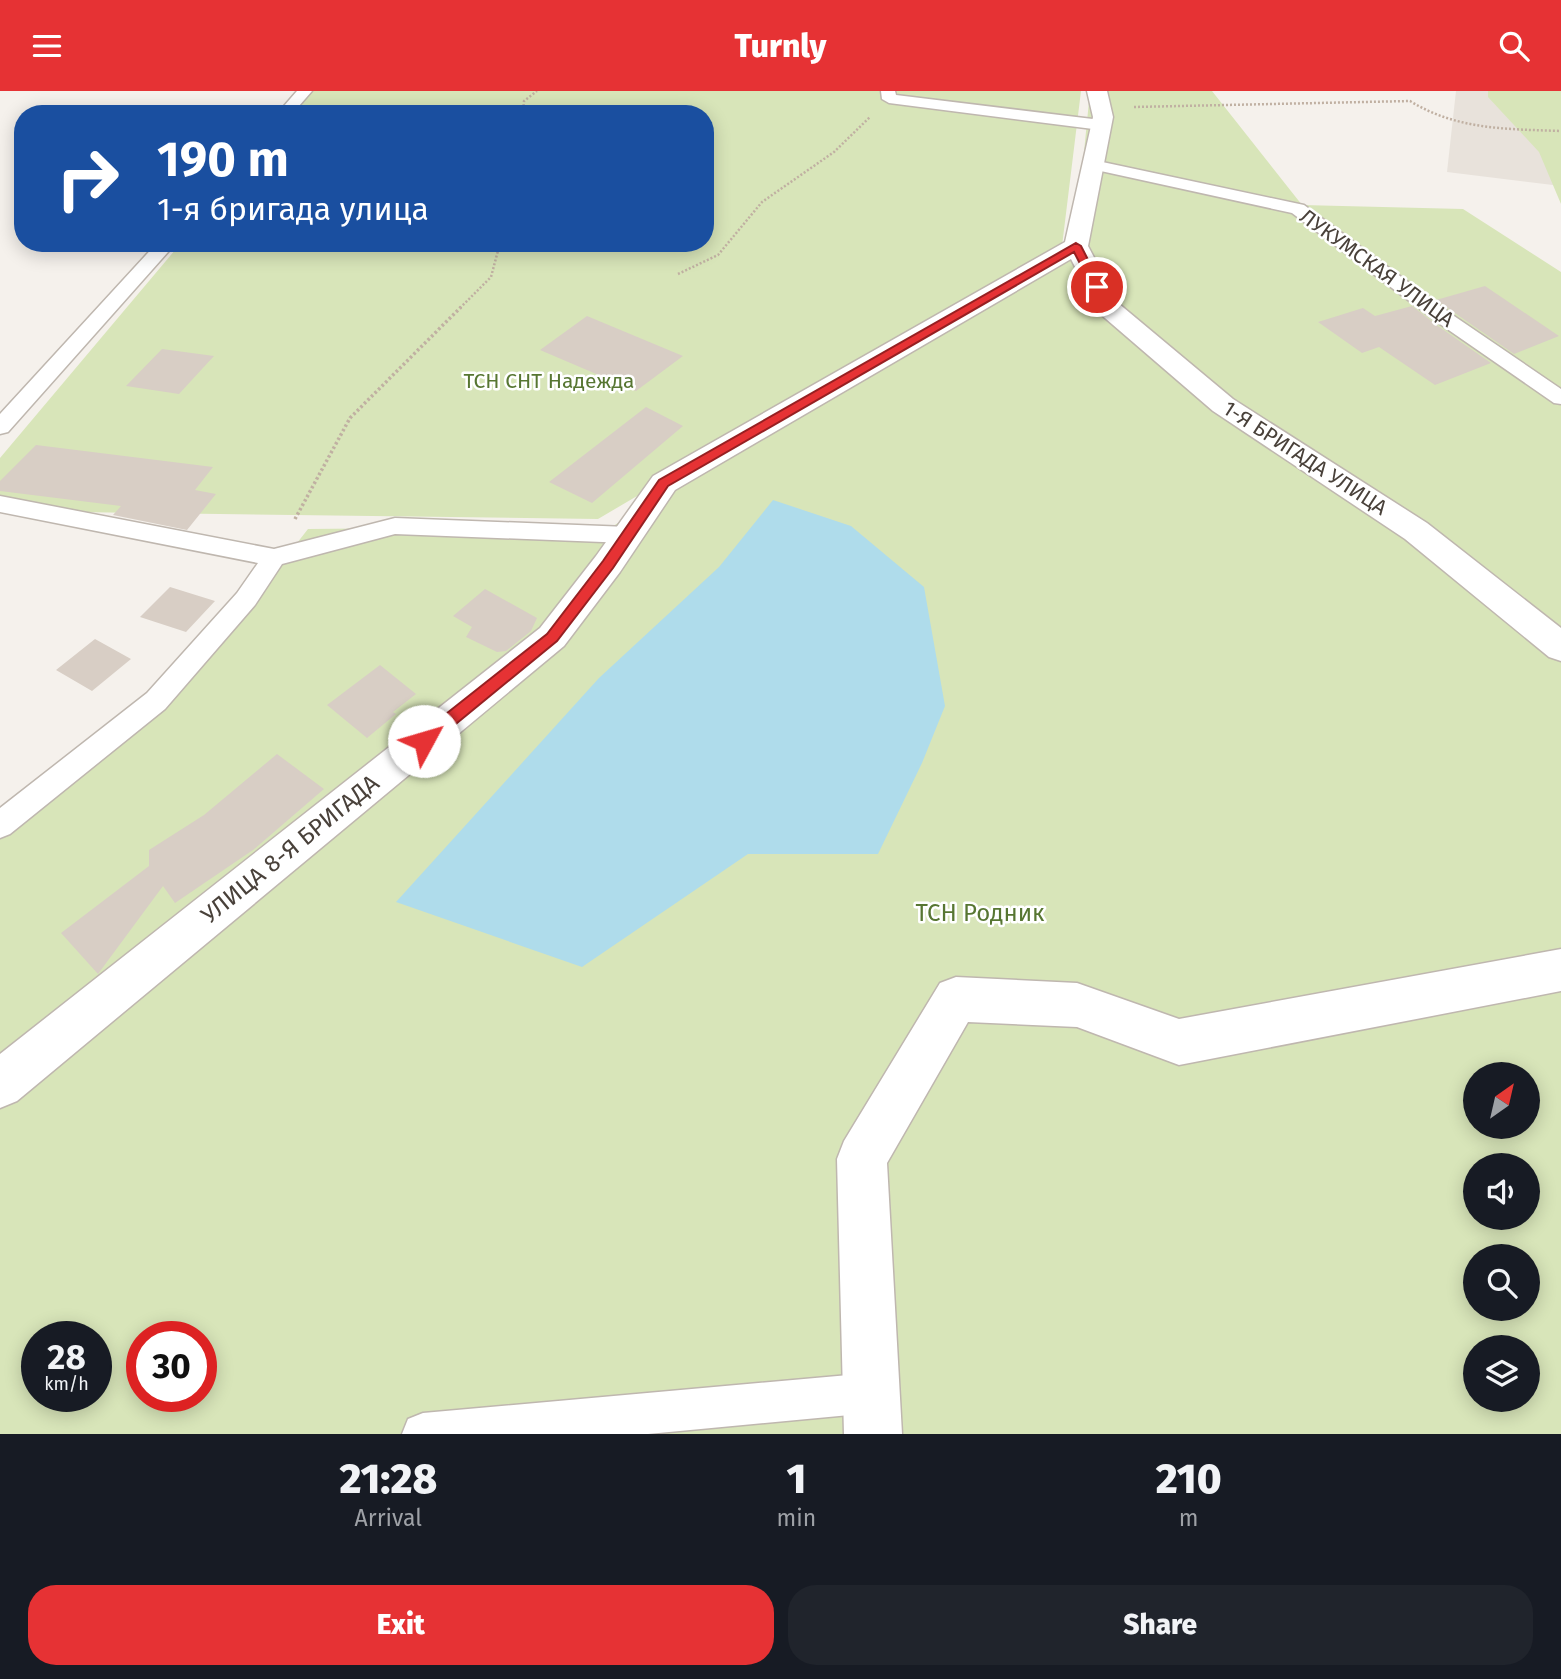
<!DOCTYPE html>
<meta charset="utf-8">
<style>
body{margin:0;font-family:"Fira Sans",sans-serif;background:#20242c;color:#f1f3f6;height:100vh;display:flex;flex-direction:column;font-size:26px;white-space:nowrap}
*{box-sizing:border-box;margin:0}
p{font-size:23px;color:#9ea1a6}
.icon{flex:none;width:38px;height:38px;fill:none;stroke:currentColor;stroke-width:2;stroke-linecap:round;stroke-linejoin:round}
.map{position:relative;height:1343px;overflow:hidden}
.side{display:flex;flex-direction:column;background:#171b24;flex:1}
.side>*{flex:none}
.hud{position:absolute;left:14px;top:14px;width:700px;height:147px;border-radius:28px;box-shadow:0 4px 18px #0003;background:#1a4fa0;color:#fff;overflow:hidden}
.needle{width:46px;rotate:34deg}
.tools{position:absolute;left:1463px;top:971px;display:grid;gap:14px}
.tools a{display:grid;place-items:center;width:77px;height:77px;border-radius:50%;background:#171b24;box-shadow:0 4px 18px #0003;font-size:35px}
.speed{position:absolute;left:21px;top:1230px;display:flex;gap:14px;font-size:35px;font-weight:700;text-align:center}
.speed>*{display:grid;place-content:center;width:91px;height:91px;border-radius:50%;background:#171b24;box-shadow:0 4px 18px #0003;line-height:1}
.speed small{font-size:18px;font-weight:400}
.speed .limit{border:10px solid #d22;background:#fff;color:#111}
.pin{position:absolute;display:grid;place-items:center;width:60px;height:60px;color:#fff;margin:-30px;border:4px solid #fff;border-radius:50%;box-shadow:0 2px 7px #0007}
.me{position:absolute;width:77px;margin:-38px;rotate:51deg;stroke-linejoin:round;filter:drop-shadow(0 0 5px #0008)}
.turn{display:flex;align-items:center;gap:24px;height:147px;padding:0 28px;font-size:32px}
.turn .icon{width:91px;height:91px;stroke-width:2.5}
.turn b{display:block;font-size:49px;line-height:60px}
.eta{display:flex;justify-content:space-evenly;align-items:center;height:119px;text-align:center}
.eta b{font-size:42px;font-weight:800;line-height:49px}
.primary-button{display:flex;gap:14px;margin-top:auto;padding:14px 28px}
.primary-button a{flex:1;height:80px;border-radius:28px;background:#e63234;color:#fff;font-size:28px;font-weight:800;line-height:80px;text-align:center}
.primary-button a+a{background:#20242c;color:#f1f3f6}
header{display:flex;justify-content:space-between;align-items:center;height:91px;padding:0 28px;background:#e63234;color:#fff;font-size:32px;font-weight:800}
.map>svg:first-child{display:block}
.residential{fill:#e8e2db}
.green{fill:#d8e5b9;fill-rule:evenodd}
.water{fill:#afdceb}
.building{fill:#d8cec5}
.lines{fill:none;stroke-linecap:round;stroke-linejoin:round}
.service-casing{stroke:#bfb7af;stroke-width:3}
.minor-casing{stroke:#bfb7af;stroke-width:3}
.path-far1{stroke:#c0b0a2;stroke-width:2.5;stroke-dasharray:2 2;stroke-linecap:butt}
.path{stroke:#c0b0a2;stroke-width:3.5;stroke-dasharray:2.5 2.5;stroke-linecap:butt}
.service{fill:#fff;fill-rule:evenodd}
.minor{fill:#fff;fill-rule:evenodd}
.route{fill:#e63234;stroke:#962022;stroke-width:2}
.labels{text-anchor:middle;stroke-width:5;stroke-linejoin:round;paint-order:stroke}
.far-street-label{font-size:21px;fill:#49413a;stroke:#fff}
.far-park-label{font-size:21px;fill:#577632;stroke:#fff}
.street-label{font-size:24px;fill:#49413a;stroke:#fff}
.park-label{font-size:24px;fill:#577632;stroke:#fff}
</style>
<header><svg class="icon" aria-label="menu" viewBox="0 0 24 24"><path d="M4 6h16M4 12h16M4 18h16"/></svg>Turnly<svg class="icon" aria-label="search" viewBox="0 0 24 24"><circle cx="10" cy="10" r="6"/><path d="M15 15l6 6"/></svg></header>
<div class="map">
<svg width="1561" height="1343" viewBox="0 0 1561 1343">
<rect width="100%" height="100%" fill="#f5f1ec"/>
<path class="residential" d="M1456,0h105v95l-114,-14z"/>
<path class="green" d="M310,0h771l-19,155 -464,273 -598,-8v-53l181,-215h524v-129h-414z
M1090,0h122l90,114 161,4 98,63v1162h-1561v-599l183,-146 125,-160 305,-3 452,-266 18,-98zM1475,984h53v52h-53zM1475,1074h53v53h-53zM1475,1166h53v52h-53zM37,1246h59v60h-59zM142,1246h59v60h-59zM1475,1256h53v53h-53z
M1488,0h73v113l-22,-52 -51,-55z"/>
<path class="water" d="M773,409l78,26 73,61 21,119 -23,57 -44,91h-130l-166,113 -186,-65 203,-224 120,-111z"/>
<path class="building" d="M1485,195l74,50 -45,18 -78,-54z
M1412,215l26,20 53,37 -56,22 -56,-38 -17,6 -44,-31 45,-14 12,8z
M587,225l96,40 -47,35 -96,-41z
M162,258l52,7 -35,38 -53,-8z
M646,316l37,19 -91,77 -43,-21z
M36,354l177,22 -18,23 21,4 -29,36 -74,-15 8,-9 -121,-15v-10z
M170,496l45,14 -29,31 -46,-15z
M485,498l52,29 -6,13 -25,20 -9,1 -31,-15 6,-10 -19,-11z
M95,548l36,20 -39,32 -36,-21z
M380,574l36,29 -23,18 3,2 -29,24 -40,-33z
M277,663l47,35 -71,61 -78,53 -12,-17 -65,88 -37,-41 88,-67v-16l55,-35z"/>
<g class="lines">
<defs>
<path id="service" d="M297,0h15l-20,23h-15z
M881,0h14l1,4 205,25 8,5 -8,5 -212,-27 -7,-4z
M1093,69l211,45 150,111 107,73v15l-7,-1 -114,-79 -148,-111 -205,-45 -2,-3z
M157,152h19l-168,189 -8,2v-20z
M0,405l274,53 121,-31 233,9 8,2 4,6 -4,6 -8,2 -233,-9 -113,30 -27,41 -90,104 -155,125 -10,4v-30l147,-115 90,-100 21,-30 -258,-51z
M871,1282l14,6 6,14 -6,14 -14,6 -223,21h-246l6,-15 15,-6z"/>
<path id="minor" d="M1087,0h20l6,26 -25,129 30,57 115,96 194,124 134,105v33l-12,-4 -144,-118 -192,-128 -115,-99 -27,-53 -396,231 -55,82 -56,74 -547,455 -17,7v-54l540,-426 56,-72 57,-80 412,-234 28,-125z
M1561,858v42l-382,74 -102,-38 -109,-5 -81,141 15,271h-58l-7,-275 7,-18 96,-158 16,-6 121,6 102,36z"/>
</defs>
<use href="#service" class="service-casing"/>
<use href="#minor" class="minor-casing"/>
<path class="path-far1" d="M1134,16l276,-6c47,29 97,28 151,30
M523,23l1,-13 13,-10
M678,183l40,-19 44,-53 72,-50 36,-35
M460,217l31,-31 9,-34"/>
<path class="path" d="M295,428l55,-101 111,-111"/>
<use href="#service" class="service"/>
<use href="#minor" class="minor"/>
</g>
<path class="route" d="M1076,152l5,3 21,41 -2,2h-7l-19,-37 -406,234 -55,82 -56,73 -128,105h-11l-2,-5 2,-5 129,-102 56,-73 56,-81z"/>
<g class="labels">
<g class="far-street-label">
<text transform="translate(1377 177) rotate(36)" y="7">ЛУКУМСКАЯ УЛИЦА</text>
<text transform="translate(1305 367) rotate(33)" y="7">1-Я БРИГАДА УЛИЦА</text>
</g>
<g class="far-park-label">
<text x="549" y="297">ТСН СНТ Надежда</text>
</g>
<g class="street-label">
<text transform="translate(290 758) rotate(-39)" y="8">УЛИЦА 8-Я БРИГАДА</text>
</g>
<g class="park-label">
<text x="980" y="830">ТСН Родник</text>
</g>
</g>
</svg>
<div class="tools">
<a><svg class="needle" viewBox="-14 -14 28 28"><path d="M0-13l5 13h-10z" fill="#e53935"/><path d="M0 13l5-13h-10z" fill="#9ea1a6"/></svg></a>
<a><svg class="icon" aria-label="sound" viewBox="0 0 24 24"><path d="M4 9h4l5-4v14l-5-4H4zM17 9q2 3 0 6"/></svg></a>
<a><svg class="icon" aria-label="search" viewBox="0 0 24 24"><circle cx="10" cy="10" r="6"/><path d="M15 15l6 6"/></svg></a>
<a><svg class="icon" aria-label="layers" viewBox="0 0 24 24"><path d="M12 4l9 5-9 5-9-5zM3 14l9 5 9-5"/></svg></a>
</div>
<div class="speed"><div>28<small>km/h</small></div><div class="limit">30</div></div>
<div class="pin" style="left:1097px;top:196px;background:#d93025"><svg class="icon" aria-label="arrive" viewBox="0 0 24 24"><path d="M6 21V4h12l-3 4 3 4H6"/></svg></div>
<svg class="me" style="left:424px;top:650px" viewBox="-20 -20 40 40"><circle r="19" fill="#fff"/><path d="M0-13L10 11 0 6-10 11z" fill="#e63234"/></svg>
<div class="hud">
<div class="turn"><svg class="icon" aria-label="right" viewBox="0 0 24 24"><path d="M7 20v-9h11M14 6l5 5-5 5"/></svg><div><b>190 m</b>1-я бригада улица</div></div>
</div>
</div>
<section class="side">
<div class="eta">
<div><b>21:28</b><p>Arrival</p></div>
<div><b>1</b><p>min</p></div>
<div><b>210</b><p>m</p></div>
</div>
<div class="primary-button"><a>Exit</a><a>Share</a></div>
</section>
